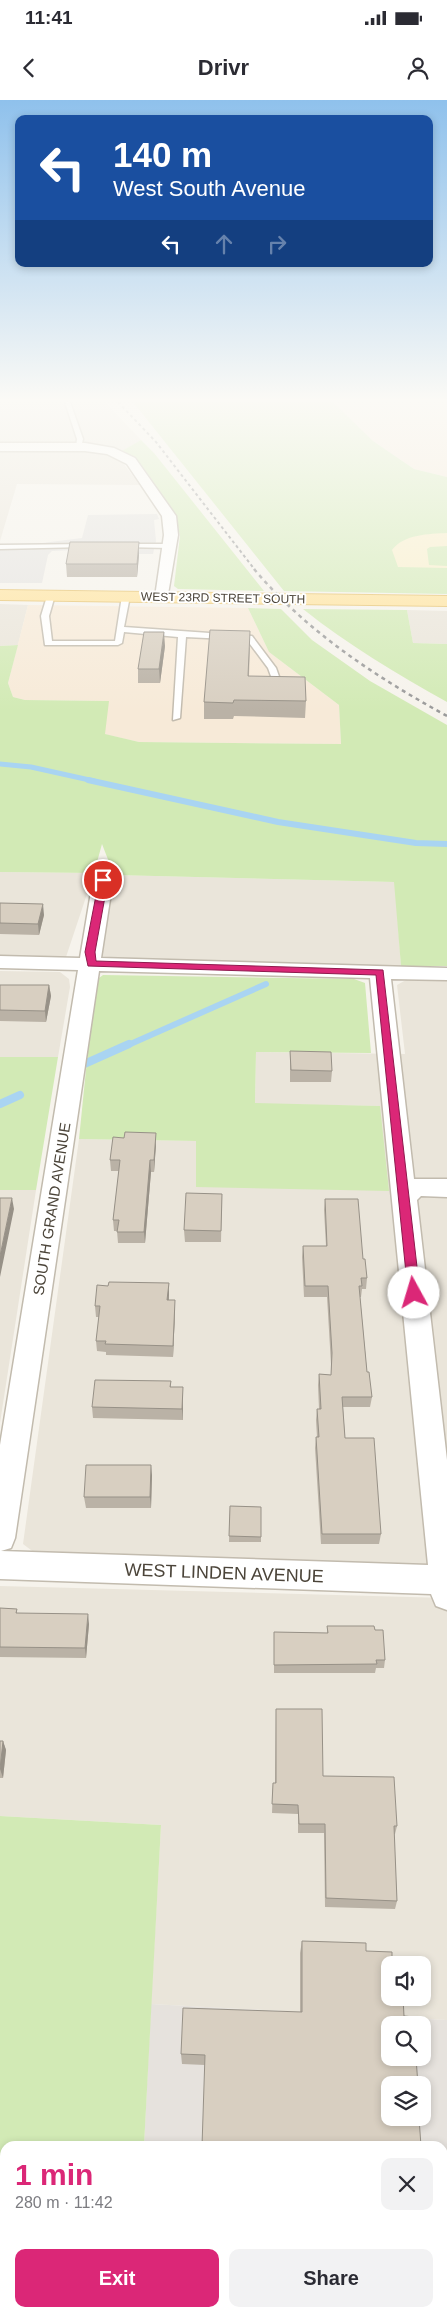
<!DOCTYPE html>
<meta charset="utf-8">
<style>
body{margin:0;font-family:Helvetica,sans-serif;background:#f2f2f3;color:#2b2b33;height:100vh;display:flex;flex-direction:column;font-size:19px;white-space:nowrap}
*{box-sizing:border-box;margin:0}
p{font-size:16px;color:#7c7c81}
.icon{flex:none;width:28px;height:28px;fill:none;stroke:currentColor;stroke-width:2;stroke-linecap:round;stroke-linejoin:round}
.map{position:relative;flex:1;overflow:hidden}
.panel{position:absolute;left:0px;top:2041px;width:448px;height:176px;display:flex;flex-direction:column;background:#fff;border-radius:15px 15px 0 0;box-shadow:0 2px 8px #0003}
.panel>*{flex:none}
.top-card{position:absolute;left:15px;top:15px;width:418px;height:152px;border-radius:10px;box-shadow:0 2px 8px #0003;background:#1a4fa0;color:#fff;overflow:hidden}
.controls{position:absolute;left:381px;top:1856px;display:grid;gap:10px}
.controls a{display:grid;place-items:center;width:50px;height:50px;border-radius:10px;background:#fff;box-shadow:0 2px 8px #0003;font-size:25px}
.pin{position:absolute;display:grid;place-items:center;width:42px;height:42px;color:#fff;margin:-21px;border:2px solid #fff;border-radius:50%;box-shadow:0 1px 5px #0007}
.me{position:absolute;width:55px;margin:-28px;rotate:354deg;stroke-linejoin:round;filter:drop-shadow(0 0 4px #0008)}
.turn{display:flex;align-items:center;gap:18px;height:105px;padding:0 15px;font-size:22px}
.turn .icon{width:65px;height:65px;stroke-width:2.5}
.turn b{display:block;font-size:35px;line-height:42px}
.lanes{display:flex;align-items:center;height:48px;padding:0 15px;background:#0003;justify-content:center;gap:25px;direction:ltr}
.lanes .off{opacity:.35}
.round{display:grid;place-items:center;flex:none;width:52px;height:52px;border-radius:10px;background:#f2f2f3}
.headline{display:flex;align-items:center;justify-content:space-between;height:85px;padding:0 15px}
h1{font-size:30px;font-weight:700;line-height:38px;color:#db2777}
.button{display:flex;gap:10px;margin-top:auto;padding:10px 15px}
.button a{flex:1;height:58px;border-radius:10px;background:#db2777;color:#fff;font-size:20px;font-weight:700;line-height:58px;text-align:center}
.button a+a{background:#f2f2f3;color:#2b2b33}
.status{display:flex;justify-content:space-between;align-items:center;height:35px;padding:0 25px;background:#fff;direction:ltr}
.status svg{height:14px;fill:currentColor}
header{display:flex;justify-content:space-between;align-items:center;height:65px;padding:0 15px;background:#fff;font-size:22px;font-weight:700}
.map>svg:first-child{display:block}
.residential{fill:#eae5da;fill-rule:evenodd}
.commercial{fill:#f7ead8}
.industrial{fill:#e6e2dd;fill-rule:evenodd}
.green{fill:#d2eab5}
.sand{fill:#f9efc9}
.parking{fill:#e5e3e0}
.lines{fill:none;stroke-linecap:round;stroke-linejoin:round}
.stream-far2{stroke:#a9d4f2;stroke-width:5}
.stream-far1{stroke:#a9d4f2;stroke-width:6}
.stream{stroke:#a9d4f2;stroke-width:8}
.lane-casing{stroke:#c2bbae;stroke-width:3}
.street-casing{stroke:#c2bbae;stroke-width:3}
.primary-casing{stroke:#e6c16a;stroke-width:2}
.lane{fill:#fff;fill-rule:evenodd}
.street{fill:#fff;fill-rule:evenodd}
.primary{fill:#ffe39c;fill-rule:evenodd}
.rail-far1{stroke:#9a9a9a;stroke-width:2;stroke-dasharray:3 3;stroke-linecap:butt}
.rail{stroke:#9a9a9a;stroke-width:2.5;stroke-dasharray:4 4;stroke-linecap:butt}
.wall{fill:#bab2a6}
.shaded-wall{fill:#979187}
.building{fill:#d8cfc1;stroke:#979187}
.route{fill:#db2777;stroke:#8e194d}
.labels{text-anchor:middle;stroke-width:4;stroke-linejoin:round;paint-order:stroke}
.far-street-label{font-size:12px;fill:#4b4439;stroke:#fff}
.street-label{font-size:15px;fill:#4b4439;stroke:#fff}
.near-street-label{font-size:18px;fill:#4b4439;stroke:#fff}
</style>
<div class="status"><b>11:41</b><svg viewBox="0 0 49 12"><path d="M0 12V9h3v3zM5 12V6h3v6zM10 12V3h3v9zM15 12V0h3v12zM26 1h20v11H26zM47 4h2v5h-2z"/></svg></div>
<header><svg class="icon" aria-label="back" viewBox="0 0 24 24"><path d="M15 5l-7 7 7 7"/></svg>Drivr<svg class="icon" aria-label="person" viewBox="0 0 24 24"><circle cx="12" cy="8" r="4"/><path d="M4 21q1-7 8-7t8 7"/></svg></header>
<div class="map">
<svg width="447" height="2217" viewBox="0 0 447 2217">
<rect width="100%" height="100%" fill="#f6f3ec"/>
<path class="residential" d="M0,302h105l36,38 -28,17 9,5 18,23 -123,-1 -17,57z
M0,504l28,1 -10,40 -18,1z
M407,510l40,1v33l-34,-1z
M0,772l94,1 -28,84 -66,-1z
M114,775l281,7 6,84 -301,-8 -10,-11z
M0,871l60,1 9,7 1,8 -12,70h-58z
M406,880l41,1v585l-412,-13 -12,-9 56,-405 118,2v46l183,-81 -125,-2 1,-52 149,2 -8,-69z
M0,1090h36l-36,233z
M0,1486l447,12v422l-296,-16 10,-179 -161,-9zM390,1865h32v33h-32z"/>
<path class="commercial" d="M333,302h114v75l-33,-8 -41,-28z
M28,505l220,3 21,44 70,53 2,39 -202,-2 -35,-8 4,-33 -83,-1 -12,-3 -5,-14z"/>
<path class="industrial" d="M151,1904l296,16v247h-5v-121h-298zM390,1925h32v33h-32zM390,1985h32v33h-32z
M0,2210h5v2l172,5h-177z"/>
<path class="green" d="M133,302h200l40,39 41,28 33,8v117l-163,-3z
M141,340l13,13 110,138 -86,-2 -4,-3 6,-50 -4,-19 -31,-47 -10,-11 -13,-8z
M248,508l33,1 31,31 58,41 77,44v241h-46l-7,-84 -280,-7 -12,-31 -8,29 -94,-1v-226l18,-1 -10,38 5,14 12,3 84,1 -4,33 34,8 202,2 -2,-39 -70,-53z
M303,509l104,1 6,33 34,1v58c-50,-28 -99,-57 -144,-93z
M103,875l251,4 11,4 6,70 -115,-1 -1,51 125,3 9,85 -193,-4v-46l-117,-2 16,-158z
M0,957h58l-22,133h-36z
M0,1716l161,9 -17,321h-139v102h-5z"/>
<path class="sand" d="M447,433v13l-17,1 -3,2 2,16 18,1v2l-49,-1 -6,-17c12,-16 37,-16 55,-17z"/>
<path class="parking" d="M157,414l2,5 -5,1 2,21 -3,13h-76l-2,-4 -23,1 -4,4 -6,28h-42v-37l26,-1 56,-7 6,-23z"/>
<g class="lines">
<path class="stream-far2" d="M0,664l31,3 63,14"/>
<path class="stream-far1" d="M88,680l190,42 138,21 31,1
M126,946l140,-62"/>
<path class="stream" d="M82,965l47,-21
M0,1004l20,-9"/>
<defs>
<path id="lane" d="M65,302h5l13,37 -2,9 -5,-1 1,-8z
M87,444l1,1 -3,2 -85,2v-4z
M121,444h49l3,2 -3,2 -47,-1 -3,-2z
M48,493l7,2 -6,21 3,25h63l7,-45 4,-2 4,2 -6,31 128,9 24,32 6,17 -7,2 -7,-19 -21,-28 -61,-3 -6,81 -7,2 5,-83 -54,-5 -2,11 -4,2h-73l-4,-29z
M195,2212h22l1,5h-22z"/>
<path id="street" d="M0,343h85l29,5 21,10 41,58 2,19 -11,65 -5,1 -7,-4 9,-62 -2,-19 -35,-52 -20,-10 -22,-3h-85z
M103,774l7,2 3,4 -12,78 346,10v12l-56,-1 23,200h33v18l-26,-1 -4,4 30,260v150l-11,-4 -5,-12 -431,-15v-134l78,-475 -78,-2v-12l80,2 13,-78 3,-4zM99,871l271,7 58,587 -427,-14 10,-3 4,-10z
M0,2152h5v44h-5z
M442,2171h5v44l-10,-3h5z"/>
<path id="primary" d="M0,490l447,6v10l-447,-6z"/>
</defs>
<use href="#lane" class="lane-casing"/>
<use href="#street" class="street-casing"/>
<use href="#primary" class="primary-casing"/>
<use href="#lane" class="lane"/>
<use href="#street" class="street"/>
<use href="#primary" class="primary"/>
<path class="rail-far1" d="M118,302l38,40 99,128"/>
<path class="rail" d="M254,469c53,63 122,108 193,147"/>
</g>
<path class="wall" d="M139,455l-2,22h-70l-1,-13z
M165,546l-5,37h-22v-14z
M250,547l-1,29 57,25 -1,17 -71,-2 -1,3h-29v-17z
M0,803l44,12 -5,20 -39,-1z
M0,885h49l2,11 -5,26 -46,-1z
M290,951l42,20 -1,11h-41z
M156,1044l-2,28h-3l-6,71h-27l-1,-12h-3l-1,-11 6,-49h-8l-1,-11z
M222,1094l-1,48h-36l-1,-12z
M325,1099l38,60 4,19 -1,11h-4l-1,8h-1l7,75 5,25 -2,10h-27l2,31 36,96 -2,10h-58l-6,-96 1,-11h1l-1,-17 1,-11h2l-1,-24 1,-11 12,1v-11l-4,-67h-23l-2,-40 1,-11h23l-2,-36z
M169,1183v17l6,11 -2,46 -67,-2v-3l-9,-1 -1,-10 3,-24h-3l-1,-11 13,-20z
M171,1281v6l12,11v22l-90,-2 -1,-11z
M152,1375l-1,33h-65l-2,-11z
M230,1406l31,1v35h-32z
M0,1508l17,1v4l72,11 -3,34 -86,-1z
M327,1526l48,4 10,30 -1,8h-8l-1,5h-101v-41l53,1z
M276,1609l47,67 74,50 -2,8h-1l3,67 -2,8 -70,-2 -1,-74h-26v-19l-26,-1 1,-30h2z
M0,1641h3l3,9 -3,28h-3z
M302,1841l64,10 26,6 12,59 -199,49 -23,-1 -1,-10 119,-42v-59z"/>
<path class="shaded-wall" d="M139,442v13l-2,22v-13z
M164,532l1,14 -5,37 -1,-14z
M43,804l1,11 -5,20 -1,-11z
M49,885l2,11 -5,26 -1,-11z
M156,1033v11l-2,28v-12z
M150,1060l1,12 -6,71 -1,-11z
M12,1098l2,11 -14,68v-21z
M169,1183v11l-1,17 -1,-11z
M175,1200v11l-2,46v-11z
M183,1287v33l-1,-11z
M151,1365l1,10 -1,33 -1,-11z
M88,1514l1,10 -3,34 -1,-10z
M3,1641l3,9 -3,28 -3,-9z"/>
<path class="building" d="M70,442h69l-2,22h-71z
M210,530l40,1 -2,45 57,1 1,24 -72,-1 -1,3 -29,-1z
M144,532h20l-5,37h-21z
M0,803l43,1 -5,20 -38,-1z
M0,885h49l-4,26 -45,-1z
M290,951l41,1 1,19 -41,-1z
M125,1032l31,1 -2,27h-4l-6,72h-27l2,-12h-6l7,-60h-10l3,-23 11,1z
M186,1093l36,1 -1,37 -37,-1z
M0,1098h12l-12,58z
M325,1099h33l5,60h2l2,19h-6l1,8h-3l8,86h2l3,25h-30l3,41h29l7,96h-59l-6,-97h3l-2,-28h4l-2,-35 12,1 1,-22 -4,-67h-23l-2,-40h24z
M109,1182l60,1 -2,17h8l-2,46 -68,-2 1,-3h-10l4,-35h-5l2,-21 11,1z
M95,1280l76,1 -1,6h13l-1,22 -90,-2z
M86,1365h65l-1,32h-66z
M230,1406l31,1v30l-32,-1z
M0,1508l17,1 -1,4 72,1 -3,34 -85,-1z
M327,1526h47l1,4h8l2,30h-9l1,4 -103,1v-33l54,1z
M276,1609h46l1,67 71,1 3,49h-3l3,75 -71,-3 -1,-74h-26l-1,-19 -26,-1 1,-21h3z
M0,1641h3l-3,28z
M302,1841l64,2v8l26,1v5h9v8h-11v33h13l1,18 10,1v8h-24v33h26l2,27h-28v33h29l2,28h-219l3,-91 -24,-1 2,-46 119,4z"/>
<linearGradient id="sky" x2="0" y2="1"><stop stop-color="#8fc1ec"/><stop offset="0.49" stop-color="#fbfaf6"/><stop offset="1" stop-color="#fbfaf6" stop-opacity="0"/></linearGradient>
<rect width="447" height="612" fill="url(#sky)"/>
<path class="route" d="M103,777l5,3 -13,72 1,9 287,9 37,323 -2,3h-8l-2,-3 -32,-318 -288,-9 -3,-14 14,-72z"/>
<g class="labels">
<g class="far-street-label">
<text transform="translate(223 498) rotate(1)" y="4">WEST 23RD STREET SOUTH</text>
</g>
<g class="street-label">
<text transform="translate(52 1109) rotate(-81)" y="5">SOUTH GRAND AVENUE</text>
</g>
<g class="near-street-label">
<text transform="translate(224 1473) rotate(2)" y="6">WEST LINDEN AVENUE</text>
</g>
</g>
</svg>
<div class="controls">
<a><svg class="icon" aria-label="sound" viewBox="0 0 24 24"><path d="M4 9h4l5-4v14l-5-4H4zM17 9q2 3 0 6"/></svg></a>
<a><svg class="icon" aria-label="search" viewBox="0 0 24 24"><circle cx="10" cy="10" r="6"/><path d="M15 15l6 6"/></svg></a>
<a><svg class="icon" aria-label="layers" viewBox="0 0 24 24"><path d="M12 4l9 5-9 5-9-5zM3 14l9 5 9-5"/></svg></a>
</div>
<div class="pin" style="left:103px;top:780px;background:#d93025"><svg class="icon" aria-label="arrive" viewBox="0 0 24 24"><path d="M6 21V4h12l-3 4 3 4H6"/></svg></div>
<svg class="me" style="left:414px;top:1193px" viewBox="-20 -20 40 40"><circle r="19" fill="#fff"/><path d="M0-13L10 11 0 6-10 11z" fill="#db2777"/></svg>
<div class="top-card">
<div class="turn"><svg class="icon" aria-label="left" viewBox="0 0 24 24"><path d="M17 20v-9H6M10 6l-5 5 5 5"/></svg><div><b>140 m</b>West South Avenue</div></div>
<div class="lanes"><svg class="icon" aria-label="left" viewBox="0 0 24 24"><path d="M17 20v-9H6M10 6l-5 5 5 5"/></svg><svg class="icon off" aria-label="ahead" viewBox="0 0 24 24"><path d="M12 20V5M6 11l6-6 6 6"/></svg><svg class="icon off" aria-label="right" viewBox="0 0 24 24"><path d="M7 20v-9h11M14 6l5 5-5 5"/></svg></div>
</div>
<section class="panel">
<div class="headline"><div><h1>1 min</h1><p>280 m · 11:42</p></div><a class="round"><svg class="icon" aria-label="close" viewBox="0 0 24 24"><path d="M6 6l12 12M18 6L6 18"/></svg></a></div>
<div class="button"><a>Exit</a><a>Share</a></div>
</section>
</div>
